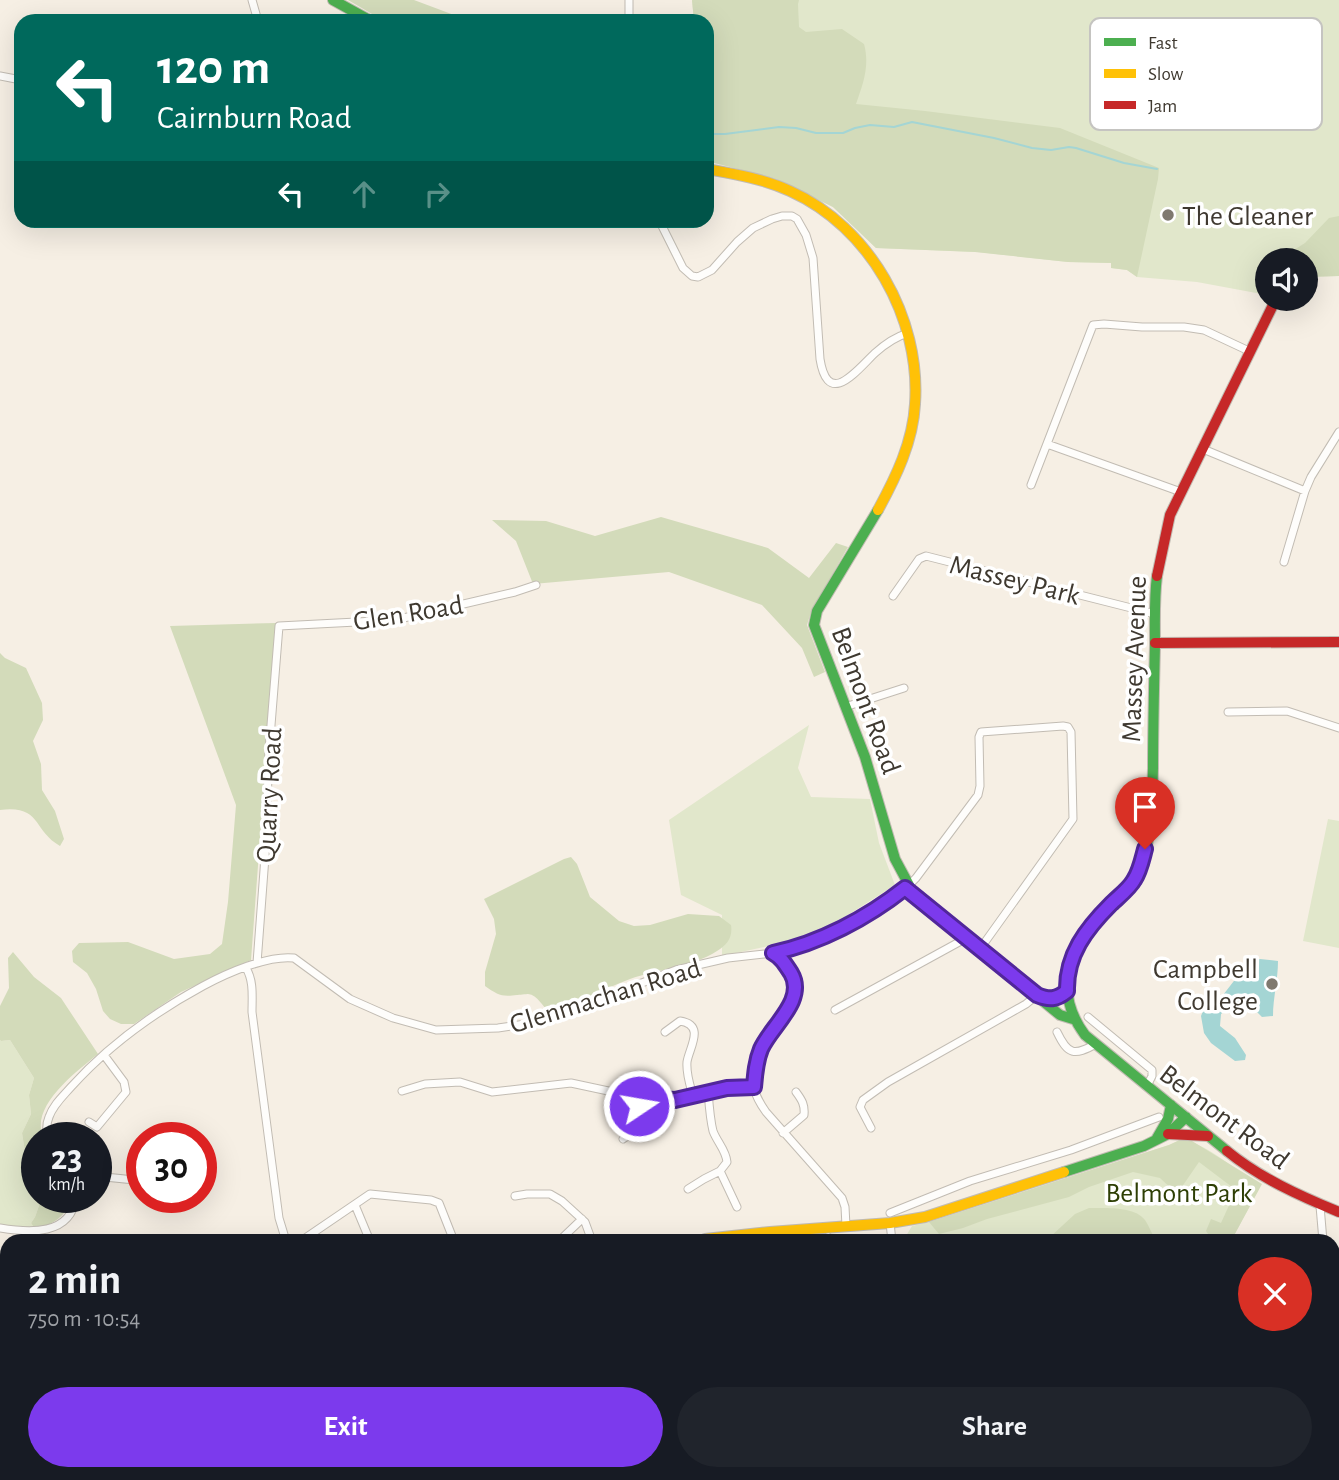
<!DOCTYPE html>
<meta charset="utf-8">
<style>
body{margin:0;font-family:"Alegreya Sans",sans-serif;background:#20242c;color:#f1f3f6;height:100vh;display:flex;flex-direction:column;font-size:26px;white-space:nowrap}
*{box-sizing:border-box;margin:0}
p{font-size:23px;color:#9ea1a6}
.icon{flex:none;width:38px;height:38px;fill:none;stroke:currentColor;stroke-width:2;stroke-linecap:round;stroke-linejoin:round}
.map{position:relative;flex:1;overflow:hidden}
.side{position:absolute;left:0px;top:1234px;width:1340px;height:247px;display:flex;flex-direction:column;background:#171b24;border-radius:21px 21px 0 0;box-shadow:0 7px 28px #0002}
.side>*{flex:none}
.hud{position:absolute;left:14px;top:14px;width:700px;height:214px;border-radius:21px;box-shadow:0 7px 28px #0002;background:#00695c;color:#fff;overflow:hidden}
.buttons{position:absolute;left:1255px;top:248px;display:grid;gap:14px}
.buttons a{display:grid;place-items:center;width:63px;height:63px;border-radius:50%;background:#171b24;box-shadow:0 7px 28px #0002;font-size:35px}
.speed{position:absolute;left:21px;top:1122px;display:flex;gap:14px;font-size:35px;font-weight:700;text-align:center}
.speed>*{display:grid;place-content:center;width:91px;height:91px;border-radius:50%;background:#171b24;box-shadow:0 7px 28px #0002;line-height:1}
.speed small{font-size:18px;font-weight:400}
.speed .limit{border:10px solid #d22;background:#fff;color:#111}
.pin{position:absolute;display:grid;place-items:center;width:60px;height:60px;color:#fff;margin:-72px -30px;border-radius:50% 50% 50% 0;rotate:-45deg;box-shadow:0 0 7px #0007}
.pin .icon{rotate:45deg}
.me{position:absolute;width:77px;margin:-38px;rotate:78deg;stroke-linejoin:round;filter:drop-shadow(0 0 5px #0008)}
.turn{display:flex;align-items:center;gap:24px;height:147px;padding:0 28px;font-size:32px}
.turn .icon{width:91px;height:91px;stroke-width:2.5}
.turn b{display:block;font-size:49px;line-height:60px}
.lanes{display:flex;align-items:center;height:66px;padding:0 28px;background:#0003;justify-content:center;gap:35px;direction:ltr}
.lanes .off{opacity:.35}
.round{display:grid;place-items:center;flex:none;width:74px;height:74px;border-radius:37px;background:#20242c}
.overview{display:flex;align-items:center;justify-content:space-between;height:119px;padding:0 28px}
h1{font-size:42px;font-weight:700;line-height:52px}
.primary-button{display:flex;gap:14px;margin-top:auto;padding:14px 28px}
.primary-button a{flex:1;height:80px;border-radius:42px;background:#7c3aed;color:#fff;font-size:28px;font-weight:700;line-height:80px;text-align:center}
.primary-button a+a{background:#20242c;color:#f1f3f6}
.map>svg:first-child{display:block}
.green{fill:#e1e7cb}
.forest{fill:#d3dbba}
.water{fill:#a4d5d4}
.lines{fill:none;stroke-linecap:round;stroke-linejoin:round}
.stream{stroke:#a4d5d4;stroke-width:2}
.street-casing{stroke:#c2bcb3;stroke-width:9}
.fast-casing{stroke:#c2bcb3;stroke-width:12}
.slow-casing{stroke:#c2bcb3;stroke-width:12}
.jam-casing{stroke:#c2bcb3;stroke-width:12}
.street{stroke:#fefdfb;stroke-width:7}
.fast{stroke:#4caf50;stroke-width:10}
.slow{stroke:#ffc107;stroke-width:10}
.jam{stroke:#c62828;stroke-width:10}
.route-casing{stroke:#51269a;stroke-width:18}
.route{stroke:#7c3aed;stroke-width:12}
.poi-dot{fill:#7f796f;stroke:#fff;stroke-width:2.5}
.labels{text-anchor:middle;stroke-width:7;stroke-linejoin:round;paint-order:stroke}
.poi-label{font-size:28px;fill:#3f3930;stroke:#fff;text-anchor:start}
.street-label{font-size:28px;fill:#3f3930;stroke:#fff}
.park-label{font-size:28px;fill:#2e3f05;stroke:#fff}
.key{fill:#fff;stroke:#c5c4c1;stroke-width:2}
.key-label{font-size:19px;fill:#3f3930}
</style>
<div class="map">
<svg width="1339" height="1480" viewBox="0 0 1339 1480">
<rect width="100%" height="100%" fill="#f6efe4"/>
<path class="green" d="M692,0h647v276l-33,1v-16h-24l-2,-3 -5,3h-8v4l-7,4v12l7,10v4l-70,-13 -60,-5 -10,-7 -16,-2v-5l-43,-1 -90,-10 -102,-4 -43,-41 -57,-28 -69,-18v-140h-13z
M809,725l-11,43 13,29 59,2 9,44 16,42 -80,51 -93,20v-41l-41,-20 -12,-75z
M1328,819l11,2v127l-36,-7z
M0,1040l1,1 9,-1 24,38 -5,17 2,19 -9,19 3,19 12,7v38h5l-7,20 -4,6 4,6 -35,-4z
M1182,1139c28,7 54,31 78,48l-29,54h-328l9,-15 26,-6 231,-75z
M1334,1443l5,2v35h-283l-2,-6h280z"/>
<path class="forest" d="M348,0h66l56,21h-86z
M692,0h107l-1,4 1,23 7,5 36,-3 22,15c6,22 -1,40 -8,60l69,7 135,17 99,40 -1,11 -21,98 -10,-7 -16,-2v-5l-43,-1 -93,-10 -99,-4 -43,-41 -57,-28 -69,-18v-140h-13z
M1339,216v60l-33,1v-16h-24l-1,-3 24,-15 24,-25z
M661,517l107,31 41,30 27,-35 12,4 -37,65 -4,13 18,47 -11,5 -12,-29 -40,-43 -93,-33 -136,12 -17,-43 -24,-21 54,1 49,15z
M276,623l-25,337 -70,32 -47,32h-13l-11,-5 -7,-8 -7,-22 -9,-16 -14,-11 -1,-11 7,-8 49,-1 46,17 36,-5 12,-10 6,-42 8,-97 -66,-179z
M0,653l5,5 21,10 16,35 1,17 -10,21 8,23 1,26 13,21 9,28 -4,7c-28,-16 -18,-41 -60,-36z
M571,857l6,7 13,33 29,24 15,5 16,-1 38,-11 31,2 12,9c2,12 -4,20 -14,26 -23,15 -61,19 -87,28 -27,10 -52,25 -80,33 -8,-5 -12,-17 -22,-18 -1,0 -10,1 -11,1 -16,2 -19,0 -32,-9v-14l11,-38 -2,-15 -10,-20 80,-40z
M13,952l21,25 27,21 37,56c-22,18 -68,52 -55,83l-6,1v21l-12,-7 -3,-19 9,-19 -2,-19 5,-17 -24,-38 -9,1 -1,-1v-34l9,-18 -1,-30z
M1182,1139l10,2 70,43 -31,57h-18l-7,-10 5,-12 10,4 15,-33 -37,-28 -22,32 -17,-16 -27,-6 -44,15 -20,10 -82,22 -24,9 -24,6 -10,-12 240,-77z
M42,1197h29c-3,19 -19,28 -36,32l-4,-6 4,-6z
M1089,1208c16,0 46,-2 56,12 4,6 7,14 11,21h-71l-9,-7 -19,7h-17l9,-3 26,-24z
M1064,1474h150l5,6h-153z"/>
<path class="water" d="M1260,959l18,2c0,19 -5,37 -5,55l-11,1 -7,-7 3,-11 -4,-6 -10,4 -23,17 -1,12 15,12 11,17 -1,5 -10,1 -24,-18 -7,-10 -3,-17 4,-10 18,-11 14,-18 6,-2 7,-13z"/>
<g class="lines">
<path class="stream" d="M707,134h18l54,-7 17,1 20,5h27l12,-5 15,-3 24,2 18,-5 82,16 38,10 19,2 18,-3 7,1 48,15 33,6"/>
<defs>
<path id="street" d="M252,0l6,21
M629,21v-21
M0,76l21,4
M659,220l24,48 9,8 6,1 14,-7 25,-28 16,-14 19,-9 10,-3h10l5,3 9,16 7,23 7,101c8,50 37,11 55,-6 10,-9 20,-16 33,-20
M1047,444l134,48
M1203,449l102,42
M1031,485l62,-160 11,-1 38,3h42l20,3 47,22
M1284,562l21,-71 6,-14 28,-45
M893,596l26,-37 7,-3 229,58
M845,707l59,-19
M1228,712l59,-1 52,17
M909,885l7,-7 62,-83 2,-9 -1,-49 2,-5 82,-6 5,1 3,5 2,87 -93,130
M774,953c7,4 10,8 14,16 4,6 8,12 8,20 -1,12 -11,23 -18,33 -13,18 -27,43 -24,66 2,9 7,17 12,24l76,86 3,9 1,19
M257,963l8,-106 4,-107 10,-124 116,-6 120,-28 21,-7
M246,968c8,13 6,29 6,44l27,206 7,23
M835,1010l126,-69 4,-5
M1088,1017l64,53v6l-5,10
M665,1032l15,-11c26,4 9,27 7,41 -1,12 3,23 6,34
M1057,1032c11,23 17,24 39,12
M402,1091l23,-7 35,-2 32,10 79,-9 70,15 16,2h18l52,-12 27,-1
M708,1091c1,13 2,28 5,40 4,11 13,19 14,31l-7,9 17,36
M89,1122l8,5 29,-35 -2,-10 -20,-27
M871,1128l-11,-21 3,-7 25,-18 138,-78 11,-9
M783,1133l21,-18c1,-10 -2,-15 -8,-23
M48,1138c-2,-8 -2,-14 1,-21 4,-12 14,-21 22,-30 37,-41 84,-75 132,-101 24,-13 65,-31 91,-28l56,41 43,19 43,12 62,-2 41,-6 137,-52 52,-12 45,-5 30,-8 37,-16 65,-41
M623,1139l14,-10 -1,-15 5,-16
M96,1177c16,-1 30,4 46,2
M688,1189l16,-10 16,-8
M515,1196l12,-2h23l12,7 23,21 7,19
M355,1205l15,36
M1320,1206l3,35
M890,1213l80,-32 101,-31 88,-33
M890,1223l2,18
M0,1228c29,5 71,8 76,-31
M301,1241l69,-47 61,6 8,3 15,38
M559,1241l23,-22
M820,1241l8,-4
M1334,1287l5,-2
M1334,1342l5,2
M1334,1405l5,2
M437,1474l4,6
M579,1474l11,6
M722,1474l2,6
M793,1474l1,6
M1049,1474l2,6
M642,1480l4,-6
M844,1480l17,-6"/>
<path id="fast" d="M333,0l38,21
M878,510l-61,101 -3,14 51,132 30,102 14,26 -4,3 155,127 13,4
M1157,576c-3,23 -2,46 -2,69 -1,41 -2,82 -2,123 -1,33 -1,68 -12,100 -9,22 -29,35 -45,52 -32,34 -40,76 -11,115l142,116
M1157,1138l11,-19 3,-14
M1064,1172l80,-26 24,-12 18,-17
M0,1420l7,10
M1334,1434l5,2
M992,1480l17,-6"/>
<path id="slow" d="M707,169c28,5 57,10 83,22 80,36 131,127 125,213 -2,38 -19,73 -37,106
M700,1241l5,-2 65,-7 120,-9 35,-6 139,-45
M0,1358l7,1
M955,1480l18,-6"/>
<path id="jam" d="M1157,576l13,-61 106,-216
M1155,643l184,-1
M1168,1134l40,2
M1227,1151c33,27 73,45 112,61
M1334,1421l5,2
M31,1474l3,6"/>
</defs>
<use href="#street" class="street-casing"/>
<use href="#fast" class="fast-casing"/>
<use href="#slow" class="slow-casing"/>
<use href="#jam" class="jam-casing"/>
<use href="#street" class="street"/>
<use href="#fast" class="fast"/>
<use href="#slow" class="slow"/>
<use href="#jam" class="jam"/>
</g>
<g class="lines">
<defs>
<path id="route" d="M639,1106l2,-8 34,2 52,-12 27,-1c1,-13 2,-26 7,-38 10,-23 46,-49 30,-76 -6,-9 -9,-15 -18,-20 47,-10 94,-35 132,-65l132,107c12,5 19,5 30,-4 -1,-36 19,-62 44,-87 7,-7 18,-15 23,-24 6,-9 8,-20 11,-31"/>
</defs>
<use href="#route" class="route-casing"/>
<use href="#route" class="route"/>
</g>
<g class="poi-dot">
<circle cx="1168" cy="215" r="7"/>
<circle cx="1272" cy="984" r="7"/>
</g>
<g class="labels">
<g class="poi-label">
<text x="1182" y="225">The Gleaner</text>
<text x="1258" y="978" text-anchor="end">Campbell<tspan x="1258" dy="32">College</tspan></text>
</g>
<g class="street-label">
<text transform="translate(1015 579) rotate(14)" y="10">Massey Park</text>
<text transform="translate(408 612) rotate(-9)" y="10">Glen Road</text>
<text transform="translate(1133 659) rotate(-88)" y="10">Massey Avenue</text>
<text transform="translate(867 700) rotate(70)" y="10">Belmont Road</text>
<text transform="translate(268 795) rotate(-87)" y="10">Quarry Road</text>
<text transform="translate(605 995) rotate(-17)" y="10">Glenmachan Road</text>
<text transform="translate(1225 1116) rotate(37)" y="10">Belmont Road</text>
</g>
<g class="park-label">
<text x="1179" y="1202">Belmont Park</text>
</g>
</g>
<rect x="1090" y="18" width="232" height="112" rx="10" class="key"/>
<rect x="1104" y="38" width="32" height="8" fill="#4caf50"/>
<rect x="1104" y="69" width="32" height="9" fill="#ffc107"/>
<rect x="1104" y="101" width="32" height="8" fill="#c62828"/>
<g class="key-label">
<text x="1148" y="49">Fast</text>
<text x="1148" y="80">Slow</text>
<text x="1148" y="112">Jam</text>
</g>
</svg>
<div class="buttons">
<a><svg class="icon" aria-label="sound" viewBox="0 0 24 24"><path d="M4 9h4l5-4v14l-5-4H4zM17 9q2 3 0 6"/></svg></a>
</div>
<div class="speed"><div>23<small>km/h</small></div><div class="limit">30</div></div>
<div class="pin" style="left:1145px;top:849px;background:#d93025"><svg class="icon" aria-label="arrive" viewBox="0 0 24 24"><path d="M6 21V4h12l-3 4 3 4H6"/></svg></div>
<svg class="me" style="left:639px;top:1106px" viewBox="-20 -20 40 40"><circle r="17" fill="#7c3aed" stroke="#fff" stroke-width="3"/><path d="M0-11L8 9 0 5-8 9z" fill="#fff"/></svg>
<div class="hud">
<div class="turn"><svg class="icon" aria-label="left" viewBox="0 0 24 24"><path d="M17 20v-9H6M10 6l-5 5 5 5"/></svg><div><b>120 m</b>Cairnburn Road</div></div>
<div class="lanes"><svg class="icon" aria-label="left" viewBox="0 0 24 24"><path d="M17 20v-9H6M10 6l-5 5 5 5"/></svg><svg class="icon off" aria-label="ahead" viewBox="0 0 24 24"><path d="M12 20V5M6 11l6-6 6 6"/></svg><svg class="icon off" aria-label="right" viewBox="0 0 24 24"><path d="M7 20v-9h11M14 6l5 5-5 5"/></svg></div>
</div>
<section class="side">
<div class="overview"><div><h1>2 min</h1><p>750 m · 10:54</p></div><a class="round" style="background:#d93025;color:#fff"><svg class="icon" aria-label="close" viewBox="0 0 24 24"><path d="M6 6l12 12M18 6L6 18"/></svg></a></div>
<div class="primary-button"><a>Exit</a><a>Share</a></div>
</section>
</div>
